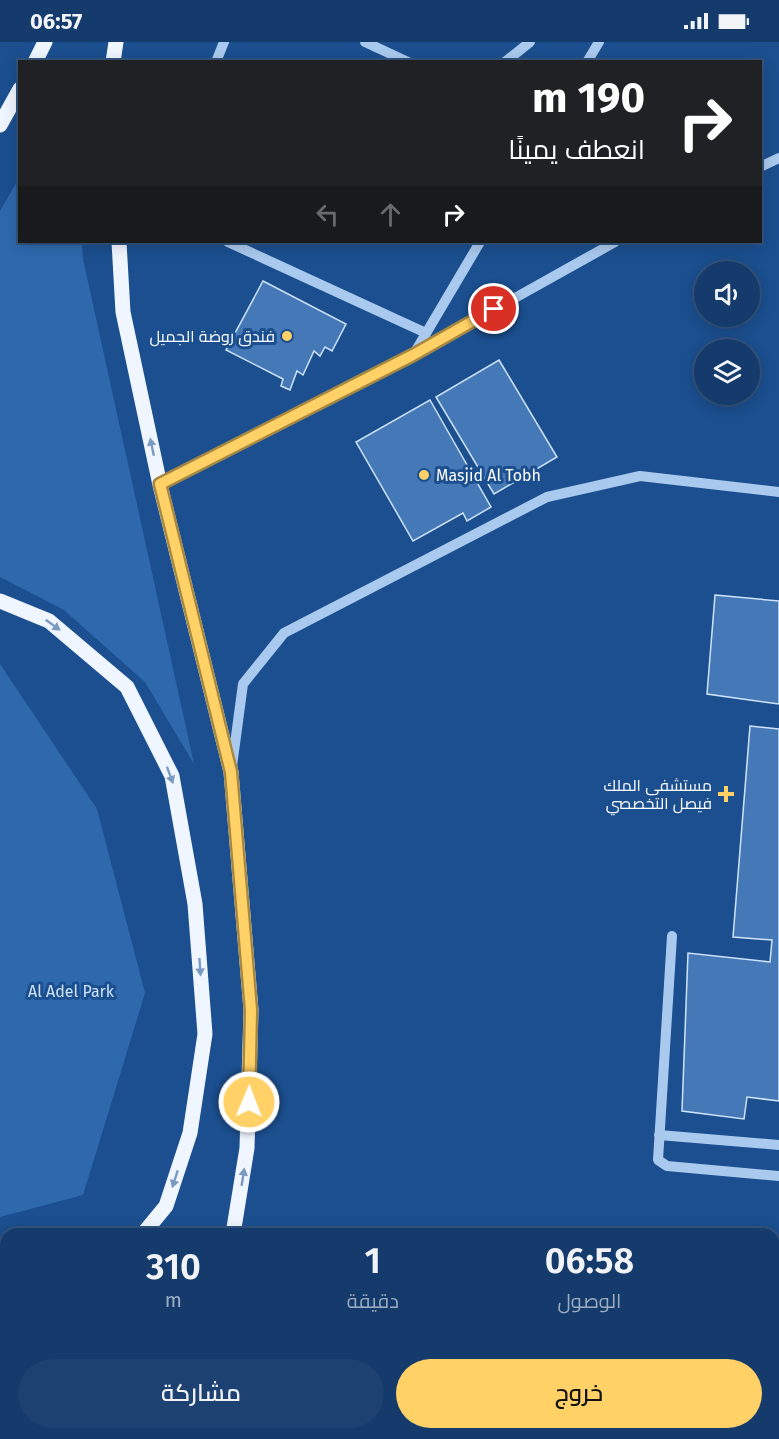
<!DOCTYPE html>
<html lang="ar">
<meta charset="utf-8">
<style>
body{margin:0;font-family:"Fira Sans",Cairo,sans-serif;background:#1d4271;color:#f1f3f6;direction:rtl;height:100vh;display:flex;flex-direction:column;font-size:22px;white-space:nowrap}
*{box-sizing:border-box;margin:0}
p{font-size:20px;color:#9dadc1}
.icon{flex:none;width:33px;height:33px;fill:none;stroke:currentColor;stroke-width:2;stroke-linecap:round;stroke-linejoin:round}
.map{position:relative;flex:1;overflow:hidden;direction:ltr}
.panel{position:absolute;left:0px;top:1186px;width:780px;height:212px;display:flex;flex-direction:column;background:#143b6b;border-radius:18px 18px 0 0;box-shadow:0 3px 15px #0003,0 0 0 2px #33557e;direction:rtl}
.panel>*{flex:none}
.hud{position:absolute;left:18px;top:18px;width:744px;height:183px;border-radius:0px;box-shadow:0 3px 15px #0003,0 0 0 2px #33557e;direction:rtl;background:#202124;color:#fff;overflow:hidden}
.fabs{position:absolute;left:694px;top:219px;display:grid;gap:12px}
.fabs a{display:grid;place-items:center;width:66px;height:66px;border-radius:50%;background:#143b6b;box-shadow:0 3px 15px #0003,0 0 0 2px #33557e;font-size:30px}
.pin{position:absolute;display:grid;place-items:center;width:51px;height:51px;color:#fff;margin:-26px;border:3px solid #fff;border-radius:50%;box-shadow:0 2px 6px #0007}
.me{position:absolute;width:66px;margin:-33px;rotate:1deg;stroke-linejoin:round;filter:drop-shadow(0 0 4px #0008)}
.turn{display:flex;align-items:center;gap:21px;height:126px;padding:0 18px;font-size:27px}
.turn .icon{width:78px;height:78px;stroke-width:2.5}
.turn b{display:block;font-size:42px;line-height:51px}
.lanes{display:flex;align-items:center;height:57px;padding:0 18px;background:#0003;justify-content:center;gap:30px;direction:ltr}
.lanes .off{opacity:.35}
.eta{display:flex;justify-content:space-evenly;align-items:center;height:102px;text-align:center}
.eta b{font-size:36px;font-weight:600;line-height:42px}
.button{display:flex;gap:12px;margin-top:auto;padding:12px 18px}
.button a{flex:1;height:69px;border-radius:36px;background:#ffd166;color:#111;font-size:24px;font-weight:600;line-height:69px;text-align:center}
.button a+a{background:#1d4271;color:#f1f3f6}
.status{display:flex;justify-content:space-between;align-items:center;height:42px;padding:0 30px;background:#143b6b;direction:ltr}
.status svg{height:16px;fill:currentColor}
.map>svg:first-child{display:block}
.green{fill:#2e69ad}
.building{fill:#4478b7;stroke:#cfe3fa;stroke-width:1.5}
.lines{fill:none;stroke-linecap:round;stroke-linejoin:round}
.minor{stroke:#a9c9ee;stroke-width:10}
.major{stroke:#f0f6ff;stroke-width:15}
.oneway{fill:#7b9ac1}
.route-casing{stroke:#a68842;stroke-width:15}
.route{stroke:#ffd166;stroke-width:10}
.poi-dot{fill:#ffd166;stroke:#1b4f8f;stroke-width:2}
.labels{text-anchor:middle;stroke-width:6;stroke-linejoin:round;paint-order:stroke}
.poi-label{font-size:16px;fill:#fff;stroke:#1b4f8f;text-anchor:end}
.park-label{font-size:16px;fill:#cfe3fa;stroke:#1b4f8f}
</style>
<div class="status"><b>06:57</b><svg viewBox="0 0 49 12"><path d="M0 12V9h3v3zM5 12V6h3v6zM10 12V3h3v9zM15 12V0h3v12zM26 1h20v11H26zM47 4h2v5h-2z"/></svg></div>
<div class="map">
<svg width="779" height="1397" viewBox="0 0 779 1397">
<rect width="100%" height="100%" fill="#1b4f8f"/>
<path class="green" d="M19,136l1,64h62l1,17 111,505 -49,-82 -81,-72 -64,-33v-366z
M0,622l97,145 48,184 -62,202 -83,22z
M6,1348v44h144l-3,5h-147v-46z"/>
<path class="building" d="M263,239l83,43 -14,27 -7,-4 -5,9 -6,-5 -11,24 -6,-4 -7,19 -9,-4 2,-7 -57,-29z
M499,318l58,97 -63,37 -58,-97z
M430,358l61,107 -24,14 -4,-8 -50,28 -57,-99z
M715,553l64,6v103l-72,-10z
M750,684l29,3v372l-32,-4 -3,22 -62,-8 6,-158 82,9 2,-22 -39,-3z"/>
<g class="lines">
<path class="minor" d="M365,0l43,20
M216,20l8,-20
M505,20l25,-20
M587,20l12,-20
M760,125l19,-9
M228,200l198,91
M415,310l65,-110
M160,443l253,-130 202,-113
M232,724l11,-82 41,-51 263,-136 93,-21 139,16
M672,894l-14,224 9,6 112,10
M659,1093l120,10"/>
<path class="major" d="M35,20l10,-20
M113,20l3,-20
M0,83l20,-36
M119,200l4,70 37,173 71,287 20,238 -4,138 -14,86
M0,559l49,20 78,66 45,89 23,128 10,130 -15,99 -24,73 -23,28
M0,1286l6,-1
M169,1397l2,-5"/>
</g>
<defs><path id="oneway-solid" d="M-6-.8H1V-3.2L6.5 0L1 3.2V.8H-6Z" transform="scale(1.5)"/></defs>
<g class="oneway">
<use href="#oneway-solid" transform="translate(152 405) rotate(-102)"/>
<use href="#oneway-solid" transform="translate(53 583) rotate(36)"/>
<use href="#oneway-solid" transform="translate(170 733) rotate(70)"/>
<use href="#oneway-solid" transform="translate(200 925) rotate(86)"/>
<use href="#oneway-solid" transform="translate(243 1135) rotate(-81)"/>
<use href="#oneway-solid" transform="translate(175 1137) rotate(108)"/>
</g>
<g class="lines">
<defs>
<path id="route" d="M249,1060l2,-92 -20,-238 -71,-288 253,-129 81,-46"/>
</defs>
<use href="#route" class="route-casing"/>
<use href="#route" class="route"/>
</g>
<g class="poi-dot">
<circle cx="287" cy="294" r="6"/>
<circle cx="424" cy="433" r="6"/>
<path d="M723 743h6v6h6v6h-6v6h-6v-6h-6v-6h6z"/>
</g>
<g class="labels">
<g class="poi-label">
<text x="275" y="300">فندق روضة الجميل</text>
<text x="436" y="439" text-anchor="start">Masjid Al Tobh</text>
<text x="712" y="749">مستشفى الملك<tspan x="712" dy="18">فيصل التخصصي</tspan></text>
</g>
<g class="park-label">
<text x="71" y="955">Al Adel Park</text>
</g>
</g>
</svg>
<div class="fabs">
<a><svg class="icon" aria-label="sound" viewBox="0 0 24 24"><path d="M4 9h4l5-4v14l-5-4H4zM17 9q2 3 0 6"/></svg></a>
<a><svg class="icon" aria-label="layers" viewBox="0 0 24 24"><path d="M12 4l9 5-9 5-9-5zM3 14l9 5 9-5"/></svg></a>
</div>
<div class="pin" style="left:494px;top:267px;background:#d93025"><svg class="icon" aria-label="arrive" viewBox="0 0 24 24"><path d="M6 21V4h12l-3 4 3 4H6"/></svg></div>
<svg class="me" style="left:249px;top:1060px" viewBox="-20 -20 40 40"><circle r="17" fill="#ffd166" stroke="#fff" stroke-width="3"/><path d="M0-11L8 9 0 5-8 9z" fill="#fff"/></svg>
<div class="hud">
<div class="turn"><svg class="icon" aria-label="right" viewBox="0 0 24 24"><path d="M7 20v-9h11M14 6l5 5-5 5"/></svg><div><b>190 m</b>انعطف يمينًا</div></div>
<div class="lanes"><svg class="icon off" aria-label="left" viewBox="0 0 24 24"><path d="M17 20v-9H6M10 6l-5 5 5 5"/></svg><svg class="icon off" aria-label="ahead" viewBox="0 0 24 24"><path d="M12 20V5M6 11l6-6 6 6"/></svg><svg class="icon" aria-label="right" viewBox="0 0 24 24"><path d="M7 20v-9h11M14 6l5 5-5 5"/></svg></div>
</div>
<section class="panel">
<div class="eta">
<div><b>06:58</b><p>الوصول</p></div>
<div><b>1</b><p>دقيقة</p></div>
<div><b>310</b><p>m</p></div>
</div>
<div class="button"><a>خروج</a><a>مشاركة</a></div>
</section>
</div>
